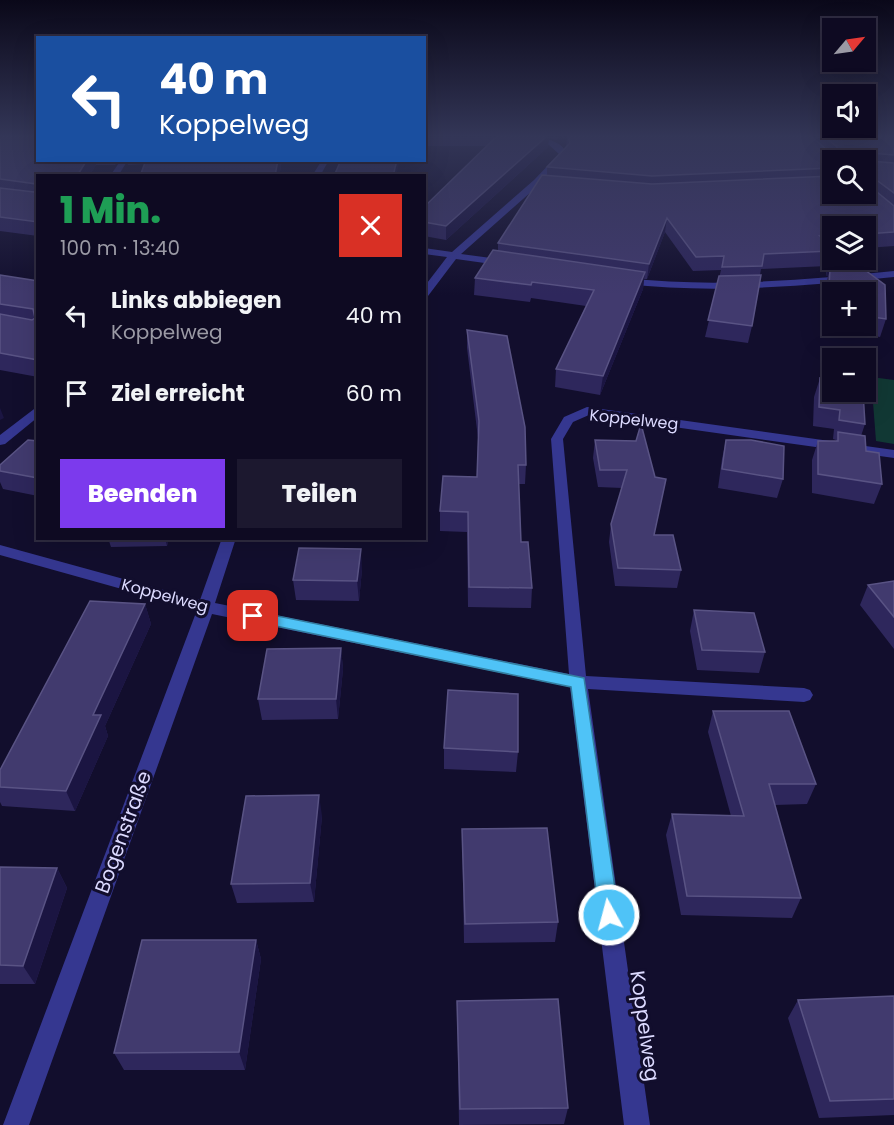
<!DOCTYPE html>
<html lang="de">
<meta charset="utf-8">
<style>
body{margin:0;font-family:Poppins,sans-serif;background:#1c182f;color:#f1f3f6;height:100vh;display:flex;flex-direction:column;font-size:22px;white-space:nowrap}
*{box-sizing:border-box;margin:0}
p{font-size:20px;color:#9b9aa5}
.icon{flex:none;width:33px;height:33px;fill:none;stroke:currentColor;stroke-width:2;stroke-linecap:round;stroke-linejoin:round}
.map{position:relative;flex:1;overflow:hidden}
.panel{position:absolute;left:36px;top:174px;width:390px;height:366px;display:flex;flex-direction:column;background:#0e0a22;border-radius:0px;box-shadow:0 6px 24px #0002,0 0 0 2px #2e2b40}
.panel>*{flex:none}
.guide{position:absolute;left:36px;top:36px;width:390px;height:126px;border-radius:0px;box-shadow:0 6px 24px #0002,0 0 0 2px #2e2b40;background:#1a4fa0;color:#fff;overflow:hidden}
.needle{width:39px;rotate:61deg}
.controls{position:absolute;left:822px;top:18px;display:grid;gap:12px}
.controls a{display:grid;place-items:center;width:54px;height:54px;border-radius:0px;background:#0e0a22;box-shadow:0 6px 24px #0002,0 0 0 2px #2e2b40;font-size:30px}
.pin{position:absolute;display:grid;place-items:center;width:51px;height:51px;color:#fff;margin:-26px;border-radius:12px;box-shadow:0 3px 9px #0006}
.me{position:absolute;width:66px;margin:-33px;rotate:353deg;stroke-linejoin:round;filter:drop-shadow(0 0 4px #0008)}
.turn{display:flex;align-items:center;gap:21px;height:126px;padding:0 24px;font-size:27px}
.turn .icon{width:78px;height:78px;stroke-width:2.5}
.turn b{display:block;font-size:42px;line-height:51px}
.round{display:grid;place-items:center;flex:none;width:63px;height:63px;border-radius:0px;background:#1c182f}
.headline{display:flex;align-items:center;justify-content:space-between;height:102px;padding:0 24px}
h1{font-size:36px;font-weight:800;line-height:45px;color:#1e9e55}
.primary-button{display:flex;gap:12px;margin-top:auto;padding:12px 24px}
.primary-button a{flex:1;height:69px;border-radius:0px;background:#7c3aed;color:#fff;font-size:24px;font-weight:800;line-height:69px;text-align:center}
.primary-button a+a{background:#1c182f;color:#f1f3f6}
ul{padding:0;list-style:none}
li{display:flex;align-items:center;gap:18px;height:78px;padding:0 24px}
li div{flex:1}
li b{display:block;font-size:22px}
li em{font-style:normal}
.map>svg:first-child{display:block}
.green{fill:#113834}
.lines{fill:none;stroke-linecap:round;stroke-linejoin:round}
.street{fill:#353790;fill-rule:evenodd}
.wall{fill:#2e275c;fill-rule:evenodd}
.shaded-wall{fill:#1b1542}
.building{fill:#413a6e;stroke:#595384;stroke-width:1.5}
.route{fill:#4fc3f7;stroke:#337fa1;stroke-width:1.5}
.labels{text-anchor:middle;stroke-width:6;stroke-linejoin:round;paint-order:stroke}
.street-label{font-size:16px;fill:#dcdaff;stroke:#120e2d}
.near-street-label{font-size:20px;fill:#dcdaff;stroke:#120e2d}
</style>
<div class="map">
<svg width="894" height="1125" viewBox="0 0 894 1125">
<rect width="100%" height="100%" fill="#120e2d"/>
<path class="green" d="M871,377l23,3v64l-18,-3z"/>
<g class="lines">
<path class="street" d="M515,137c15,0 46,-1 52,17l-27,30 -79,70 45,6 5,3 -5,3 -50,-7 -28,37 -4,1v-10l23,-30 -23,-3v-6l28,4 82,-72 25,-26 -10,-9z
M121,160h7l-10,16h-8z
M322,160h7l-9,16h-8z
M894,271v6c-90,9 -179,17 -269,7l-5,-3 5,-3c90,10 179,2 269,-7z
M38,406v11l-33,27 -5,1v-10z
M587,407l307,43v8l-305,-43 -16,7 -10,17 23,237 218,12 6,2 3,5 -3,5 -6,2 -216,-13 62,436h-26l-54,-438 -358,-73 -183,511h-26l194,-515 -197,-55v-10l200,55 22,-62h14l-21,65 354,71 -18,-235 13,-22z"/>
</g>
<path class="wall" d="M0,137l38,23h81l-4,5h-19l-7,11h-51v60l-38,-5z
M424,137h135l-3,3 -7,-2 -1,9 -102,93 -22,-4v-29l63,-61h-63z
M567,137h327v109l-28,2v-22h-34v34h17l-3,8 15,-1 24,18 1,34 -6,18 -44,-7v-4h30v-34h-34v28l-9,-1 2,-33 3,-10h-2l1,-10 -66,3 -9,57 -4,17 -43,-6 16,-67 -28,1 -28,-39 -18,47h-3l-1,10 -43,106 -45,-8 1,-18 30,-63 -55,-8 -1,4 -56,-7 1,-17 18,-28 5,1v-8l44,-68h5v-8l19,-20zM832,160h34v34h-34z
M127,160h153l1,7 -2,9h-139l5,-12 -17,1z
M0,275l38,6v96l-38,-7z
M467,330l59,135 -1,19h-6l2,58 11,46 -1,20 -63,-1 -1,-75 -27,-1v-20l37,-34 1,-39 -11,-90z
M820,378l45,46 -4,12 5,15 16,33 -8,20 -62,-11v-33l6,-19h18v-1l-3,-1 1,-10 -21,-3 1,-29z
M595,440l41,1 18,94 27,35 -4,18 -62,-2 -6,-44 2,-18 11,-36 -24,-1 -5,-29z
M726,440l57,39 -6,19 -59,-10 4,-29z
M38,441v55l-35,-7 -3,-7v-17z
M108,538h61l-2,8 -56,1z
M362,569l-3,32 -63,-1 -3,-20z
M894,581v68l-34,-44 8,-20z
M145,604l6,20 -46,102 3,10 -33,75 -73,-5 -2,-4v-15z
M694,610l71,42 -6,21 -62,-3 -7,-39z
M341,648l2,21 -5,50 -76,1 -4,-21z
M713,711l103,73 -9,20 -32,1 26,93 -9,20 -111,-3 -15,-80 6,-21 59,2 -23,-84z
M444,748l74,4 -2,20 -72,-3z
M322,816l-8,86 -77,1 -6,-19z
M462,829l96,93 -3,20 -91,1z
M0,867l57,1 10,20 -32,96h-35z
M256,940l5,19 -16,111h-121l-10,-17z
M894,996v119l-75,3 -31,-100 10,-18z
M457,1001l111,107 -4,16 -105,1z"/>
<path class="shaded-wall" d="M546,137h3l-1,10 -102,93v-14z
M87,160h8l1,5 -7,11h-12z
M278,160h2l1,7 -2,9h-4z
M397,160h3l-4,16h-3z
M871,176l-4,13h-1v-9l2,-3z
M667,218l-2,14 -18,47 2,-15z
M849,260l-4,14 -15,-4 -2,6h-2l4,-15z
M645,272l-2,17 -43,106 3,-19z
M0,408l4,10 -4,2z
M165,538h4l-2,8z
M361,549l1,20 -3,32 -2,-20z
M145,604l6,20 -46,102 3,10 -33,75 -9,-20 27,-76z
M341,648l2,21 -5,50 -2,-20z
M319,795l3,21 -8,86 -4,-19z
M57,868l10,20 -32,96 -12,-18z
M256,940l5,19 -16,111 -6,-18z"/>
<path class="building" d="M0,137h38v23h49l-10,16h-39v46l-38,-5v-29l34,4 2,-2v-6l-36,-5z
M496,137h50l-100,89 -22,-4v-15z
M568,137h244l22,19h3v-9l-11,-10h68v18l-24,-2 -3,6 3,2 24,2v30l-23,-17 -3,1 -2,3v-20h-34v8l-180,8 -105,-9 23,-24z
M146,160h132l-3,16h-135z
M341,160h56l-4,16h-59z
M542,175l110,9 180,-8v18h34v-11l28,23v26l-28,2v-8h-34v10h-12l12,10v14h13l-15,1 1,-10 -67,3 -2,12 -40,1 2,-11 -28,1 -29,-39 -18,46 -151,-21z
M493,250l152,22 -42,104 -47,-7 38,-79 -62,-8 -1,3 -56,-7z
M861,267l24,18 1,34 -20,-3v-24h-34v11l-4,-1 2,-32z
M0,275l38,6v79l-38,-7v-39l32,6 3,-2 -2,-9 -33,-5z
M761,275l-9,51 -44,-6 11,-44z
M467,330l40,6 18,91 1,38h-8l3,77h7l4,46 -63,-1 -1,-75 -28,-1 3,-35 34,1 2,-56z
M820,378l12,2v12h31l2,32 -26,-4 1,-10 -21,-3z
M641,424l14,53 11,2 -12,56h19l8,35 -63,-2 -7,-44 16,-54h-27l-5,-30 41,1z
M838,432l27,4 1,15 13,2 3,31 -64,-10v-33h20z
M28,440l10,1v37l-38,-7v-6z
M726,440h25l33,6 -1,33 -61,-10z
M299,548l62,1 -4,32 -64,-1z
M894,581v36l-26,-32z
M90,601l55,3 -52,111h8l-35,76 -66,-4v-17z
M694,610l60,3 11,39 -63,-2z
M341,648l-5,51h-78l9,-50z
M448,690l70,4v58l-74,-4z
M713,711h76l27,73h-47l32,114 -114,-2 -15,-82 72,2z
M319,795l-9,88 -79,1 15,-88z
M547,828l11,94 -93,2 -3,-95z
M0,867l57,1 -34,98 -23,-1z
M142,940h114l-17,112 -125,1z
M894,996v103l-64,2 -32,-101z
M558,999l10,109 -108,1 -3,-108z"/>
<linearGradient id="sky" x2="0" y2="1"><stop stop-color="#0a0819"/><stop offset="0.46" stop-color="#333657"/><stop offset="1" stop-color="#333657" stop-opacity="0"/></linearGradient>
<rect width="894" height="295" fill="url(#sky)"/>
<path class="route" d="M253,611l331,67 35,237 -3,7 -7,2 -7,-2 -3,-7 -28,-228 -324,-67 -2,-4 2,-3z"/>
<g class="labels">
<g class="street-label">
<text transform="translate(634 419) rotate(6)" y="6">Koppelweg</text>
<text transform="translate(165 595) rotate(15)" y="6">Koppelweg</text>
</g>
<g class="near-street-label">
<text transform="translate(123 832) rotate(-70)" y="7">Bogenstraße</text>
<text transform="translate(645 1026) rotate(82)" y="7">Koppelweg</text>
</g>
</g>
</svg>
<div class="controls">
<a><svg class="needle" viewBox="-14 -14 28 28"><path d="M0-13l5 13h-10z" fill="#e53935"/><path d="M0 13l5-13h-10z" fill="#9b9aa5"/></svg></a>
<a><svg class="icon" aria-label="sound" viewBox="0 0 24 24"><path d="M4 9h4l5-4v14l-5-4H4zM17 9q2 3 0 6"/></svg></a>
<a><svg class="icon" aria-label="search" viewBox="0 0 24 24"><circle cx="10" cy="10" r="6"/><path d="M15 15l6 6"/></svg></a>
<a><svg class="icon" aria-label="layers" viewBox="0 0 24 24"><path d="M12 4l9 5-9 5-9-5zM3 14l9 5 9-5"/></svg></a>
<a>+</a>
<a>−</a>
</div>
<div class="pin" style="left:253px;top:616px;background:#d93025"><svg class="icon" aria-label="arrive" viewBox="0 0 24 24"><path d="M6 21V4h12l-3 4 3 4H6"/></svg></div>
<svg class="me" style="left:609px;top:915px" viewBox="-20 -20 40 40"><circle r="17" fill="#4fc3f7" stroke="#fff" stroke-width="3"/><path d="M0-11L8 9 0 5-8 9z" fill="#fff"/></svg>
<div class="guide">
<div class="turn"><svg class="icon" aria-label="left" viewBox="0 0 24 24"><path d="M17 20v-9H6M10 6l-5 5 5 5"/></svg><div><b>40 m</b>Koppelweg</div></div>
</div>
<section class="panel">
<div class="headline"><div><h1>1 Min.</h1><p>100 m · 13:40</p></div><a class="round" style="background:#d93025;color:#fff"><svg class="icon" aria-label="close" viewBox="0 0 24 24"><path d="M6 6l12 12M18 6L6 18"/></svg></a></div>
<ul>
<li><svg class="icon" aria-label="left" viewBox="0 0 24 24"><path d="M17 20v-9H6M10 6l-5 5 5 5"/></svg><div><b>Links abbiegen</b><p>Koppelweg</p></div><em>40 m</em></li>
<li><svg class="icon" aria-label="arrive" viewBox="0 0 24 24"><path d="M6 21V4h12l-3 4 3 4H6"/></svg><div><b>Ziel erreicht</b></div><em>60 m</em></li>
</ul>
<div class="primary-button"><a>Beenden</a><a>Teilen</a></div>
</section>
</div>
